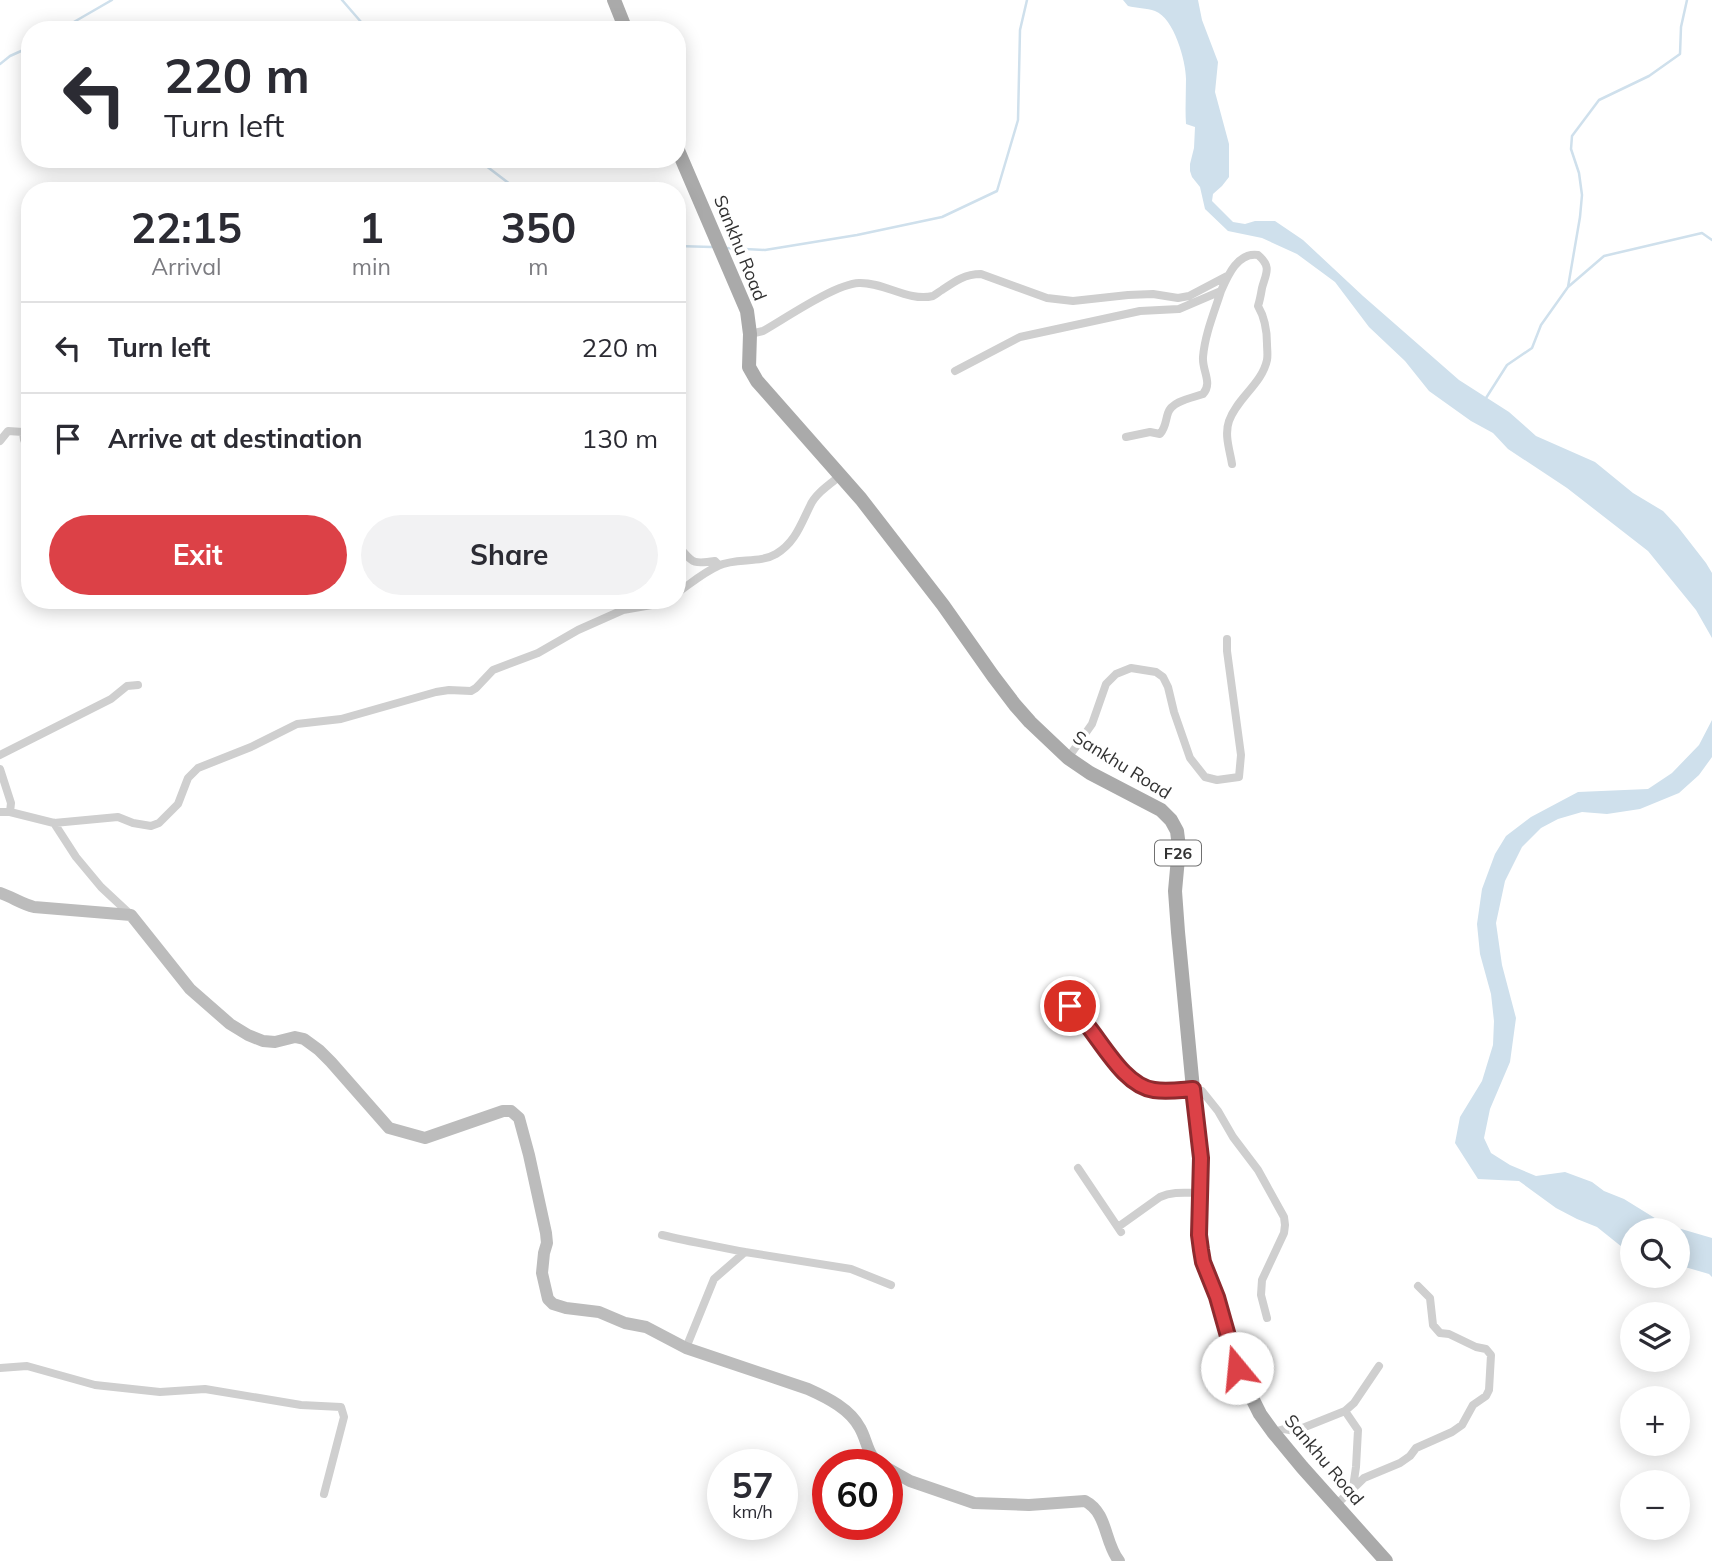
<!DOCTYPE html>
<meta charset="utf-8">
<style>
body{margin:0;font-family:Mulish,sans-serif;background:#f2f2f3;color:#2b2b33;height:100vh;display:flex;flex-direction:column;font-size:26px;white-space:nowrap}
*{box-sizing:border-box;margin:0}
p{font-size:23px;color:#7c7c81}
.icon{flex:none;width:38px;height:38px;fill:none;stroke:currentColor;stroke-width:2;stroke-linecap:round;stroke-linejoin:round}
.map{position:relative;flex:1;overflow:hidden}
.sheet{position:absolute;left:21px;top:182px;width:665px;height:427px;display:flex;flex-direction:column;background:#fff;border-radius:28px;box-shadow:0 4px 18px #0003}
.sheet>*{flex:none}
.hud{position:absolute;left:21px;top:21px;width:665px;height:147px;border-radius:28px;box-shadow:0 4px 18px #0003;background:#fff;color:#2b2b33;overflow:hidden}
.buttons{position:absolute;left:1620px;top:1218px;display:grid;gap:14px}
.buttons a{display:grid;place-items:center;width:70px;height:70px;border-radius:50%;background:#fff;box-shadow:0 4px 18px #0003;font-size:35px}
.speed{position:absolute;left:707px;top:1449px;display:flex;gap:14px;font-size:35px;font-weight:700;text-align:center}
.speed>*{display:grid;place-content:center;width:91px;height:91px;border-radius:50%;background:#fff;box-shadow:0 4px 18px #0003;line-height:1}
.speed small{font-size:18px;font-weight:400}
.speed .limit{border:10px solid #d22;background:#fff;color:#111}
.pin{position:absolute;display:grid;place-items:center;width:60px;height:60px;color:#fff;margin:-30px;border:4px solid #fff;border-radius:50%;box-shadow:0 2px 7px #0007}
.me{position:absolute;width:77px;margin:-38px;rotate:343deg;stroke-linejoin:round;filter:drop-shadow(0 0 5px #0008)}
.turn{display:flex;align-items:center;gap:24px;height:147px;padding:0 28px;font-size:32px}
.turn .icon{width:91px;height:91px;stroke-width:2.5}
.turn b{display:block;font-size:49px;line-height:60px}
.eta{display:flex;justify-content:space-evenly;align-items:center;height:119px;text-align:center}
.eta b{font-size:42px;font-weight:700;line-height:49px}
.button{display:flex;gap:14px;margin-top:auto;padding:14px 28px}
.button a{flex:1;height:80px;border-radius:42px;background:#dc4147;color:#fff;font-size:28px;font-weight:700;line-height:80px;text-align:center}
.button a+a{background:#f2f2f3;color:#2b2b33}
ul{padding:0;list-style:none}
li{display:flex;align-items:center;gap:21px;height:91px;padding:0 28px;border-top:2px solid #e1e1e2}
li div{flex:1}
li b{display:block;font-size:26px}
li em{font-style:normal}
.map>svg:first-child{display:block}
.water{fill:#cfe0ec}
.lines{fill:none;stroke-linecap:round;stroke-linejoin:round}
.stream{stroke:#cfe0ec;stroke-width:2.5}
.street{stroke:#cfcfcf;stroke-width:8}
.secondary{stroke:#bcbcbc;stroke-width:12}
.primary{stroke:#aaa;stroke-width:14}
.route-casing{stroke:#8f2a2e;stroke-width:18}
.route{stroke:#dc4147;stroke-width:12}
.labels{text-anchor:middle;stroke-width:7;stroke-linejoin:round;paint-order:stroke}
.shield{fill:#fff;stroke:#707070;stroke-width:2}
.shield-label{font-size:16px;font-weight:bold;fill:#323232}
.street-label{font-size:18px;fill:#323232;stroke:#fff}
</style>
<div class="map">
<svg width="1712" height="1561" viewBox="0 0 1712 1561">
<rect width="100%" height="100%" fill="#fff"/>
<path class="water" d="M1123,0h75l4,20 16,42 -3,30 14,52v33l-7,9 -9,8 -1,7 21,21 12,2 10,-3h20l28,19 60,56 96,84 50,32 27,24 59,26 38,31 30,18 15,16 28,36 6,10v65l-16,-28 -48,-59 -81,-63 -59,-39 -15,-16 -22,-12 -42,-30 -24,-30 -36,-34 -34,-45 -38,-28 -35,-16 -34,-7 -23,-22 -5,-22 -8,-10 -2,-6v-7l4,-16 1,-21 -9,-3c-1,-15 0,-30 0,-45 0,-18 -12,-61 -31,-68 -8,-3 -19,-3 -27,-5z
M1712,720v37l-13,18 -20,18 -39,16 -33,5 -25,-2 -24,7 -17,9 -19,19 -17,34 -9,42 6,42 14,53 -6,44 -20,47 -6,29 7,15 19,12 26,11 29,-4 27,10 12,9 20,8 34,21 13,6 41,12v39l-3,-3 -31,-9v-35h-45v22l-11,-5 -25,-20 -20,-8 -21,-11 -37,-27 -41,-2 -23,-36 5,-26 22,-36 11,-36 1,-24 -3,-27 -11,-40 -3,-30 5,-35 13,-35 11,-18 25,-19 47,-25 70,-3 24,-16 27,-28z"/>
<g class="lines">
<path class="stream" d="M342,0l26,30
M60,30l52,-30
M0,64l10,-8 20,-9
M477,159l42,32
M677,246l35,1
M726,248l39,2 92,-15 85,-18 55,-26 21,-71 2,-90 7,-30
M1568,287l12,-70 2,-22 -3,-22 -8,-24 1,-13 27,-36 50,-24 31,-22 1,-27 6,-27
M1486,398l21,-33 25,-17 9,-23 27,-38 36,-31 98,-23 10,7"/>
<path class="street" d="M750,334l13,-3c23,-13 72,-47 96,-48 25,-1 49,19 74,13 2,-1 7,-5 9,-6 13,-9 23,-16 39,-16l66,24 26,3 55,-6 25,-1 25,4 11,-2 38,-20
M955,371l65,-34 120,-26 39,-2 42,-18c7,-16 17,-39 37,-36 14,12 8,18 4,33 -1,6 -2,12 -4,18 7,12 9,24 9,38 0,5 1,11 0,16 -5,24 -30,38 -38,61 -5,14 1,30 3,43
M1126,437l24,-5 10,2c6,-7 5,-12 8,-21 4,-12 24,-15 35,-19 10,-11 -1,-23 0,-37 2,-23 11,-44 18,-66
M0,441l8,-10 15,1 1,8 6,2
M677,545c16,16 12,20 38,16l4,4
M677,593c13,-9 27,-21 41,-27 18,-9 41,-2 58,-12 19,-11 25,-30 34,-48 5,-12 20,-22 30,-30
M0,755l111,-56 16,-13 11,-1
M1068,758l24,-34 14,-40 10,-10 15,-6 25,4 7,5 5,10 6,25 16,46 15,19 12,3 22,-3 2,-22 -14,-104v-12
M0,769l11,34 -1,9
M0,812h10l44,11 64,-6 15,6 18,3 8,-3 19,-19 10,-26 10,-10 53,-21 46,-23 44,-5 95,-27 13,-2 22,1 5,-3 17,-18 45,-17 40,-23 45,-20 40,-7 4,-3
M54,823l22,34 25,30 30,28
M1053,1010l8,-5 9,1 10,9 44,58 12,11 16,6 41,-1 9,2 16,20 15,26 25,33 26,47 1,8 -1,8 -22,47 -1,15 6,23
M1078,1168l43,64
M1118,1227l42,-30c13,-6 26,-4 41,-4
M662,1235c28,7 55,11 83,17
M686,1348l28,-69 31,-27 106,17 40,16
M0,1368l27,-2 68,19 65,7 45,-3 96,16 40,2 3,10 -20,77
M1345,1411l13,19 -2,37 -3,20
M1273,1432l11,-3 11,2 50,-20 9,-8 25,-37
M1336,1505l28,-27 36,-15 10,-7 6,-8 36,-16 10,-7 11,-20 13,-9 3,-6 2,-35 -5,-6 -10,-2 -27,-13 -9,-1 -7,-8 -3,-27 -12,-12"/>
<path class="secondary" d="M0,893c12,4 22,11 34,14l97,8 59,74 40,35 18,11 15,6 12,1 20,-5 9,2 15,11 12,12 58,66 36,10 78,-27h8l8,7 10,37 17,78 1,10 -3,10 -2,20 6,26 5,5 13,4 33,4 26,11 21,4 40,21 122,41c20,9 42,20 52,39 8,14 7,29 22,37
M887,1468l23,13 64,22 55,2 56,-4c23,12 19,41 34,60"/>
<path class="primary" d="M614,0l12,30
M677,148l70,163 3,23 -1,33 8,14 104,118 82,106 50,71 22,29 15,17 38,36 22,15 71,37 10,10 6,11 2,16 -4,44 3,41 15,157 8,69 -2,77 4,27 14,35 20,71 23,46 13,18 29,35 84,94"/>
</g>
<g class="lines">
<defs>
<path id="route" d="M1070,1006c27,23 49,79 84,84 13,2 26,0 39,-1l8,69 -2,77 2,15 2,12 14,35 20,71"/>
</defs>
<use href="#route" class="route-casing"/>
<use href="#route" class="route"/>
</g>
<g class="labels">
<rect class="shield" x="1155" y="840.5" width="46" height="25" rx="5"/>
<g class="shield-label">
<text x="1178" y="859">F26</text>
</g>
<g class="street-label">
<text transform="translate(740 248) rotate(68)" y="6">Sankhu Road</text>
<text transform="translate(1122 765) rotate(32)" y="6">Sankhu Road</text>
<text transform="translate(1324 1460) rotate(50)" y="6">Sankhu Road</text>
</g>
</g>
</svg>
<div class="buttons">
<a><svg class="icon" aria-label="search" viewBox="0 0 24 24"><circle cx="10" cy="10" r="6"/><path d="M15 15l6 6"/></svg></a>
<a><svg class="icon" aria-label="layers" viewBox="0 0 24 24"><path d="M12 4l9 5-9 5-9-5zM3 14l9 5 9-5"/></svg></a>
<a>+</a>
<a>−</a>
</div>
<div class="speed"><div>57<small>km/h</small></div><div class="limit">60</div></div>
<div class="pin" style="left:1070px;top:1006px;background:#d93025"><svg class="icon" aria-label="arrive" viewBox="0 0 24 24"><path d="M6 21V4h12l-3 4 3 4H6"/></svg></div>
<svg class="me" style="left:1237px;top:1368px" viewBox="-20 -20 40 40"><circle r="19" fill="#fff"/><path d="M0-13L10 11 0 6-10 11z" fill="#dc4147"/></svg>
<div class="hud">
<div class="turn"><svg class="icon" aria-label="left" viewBox="0 0 24 24"><path d="M17 20v-9H6M10 6l-5 5 5 5"/></svg><div><b>220 m</b>Turn left</div></div>
</div>
<section class="sheet">
<div class="eta">
<div><b>22:15</b><p>Arrival</p></div>
<div><b>1</b><p>min</p></div>
<div><b>350</b><p>m</p></div>
</div>
<ul>
<li><svg class="icon" aria-label="left" viewBox="0 0 24 24"><path d="M17 20v-9H6M10 6l-5 5 5 5"/></svg><div><b>Turn left</b></div><em>220 m</em></li>
<li><svg class="icon" aria-label="arrive" viewBox="0 0 24 24"><path d="M6 21V4h12l-3 4 3 4H6"/></svg><div><b>Arrive at destination</b></div><em>130 m</em></li>
</ul>
<div class="button"><a>Exit</a><a>Share</a></div>
</section>
</div>
